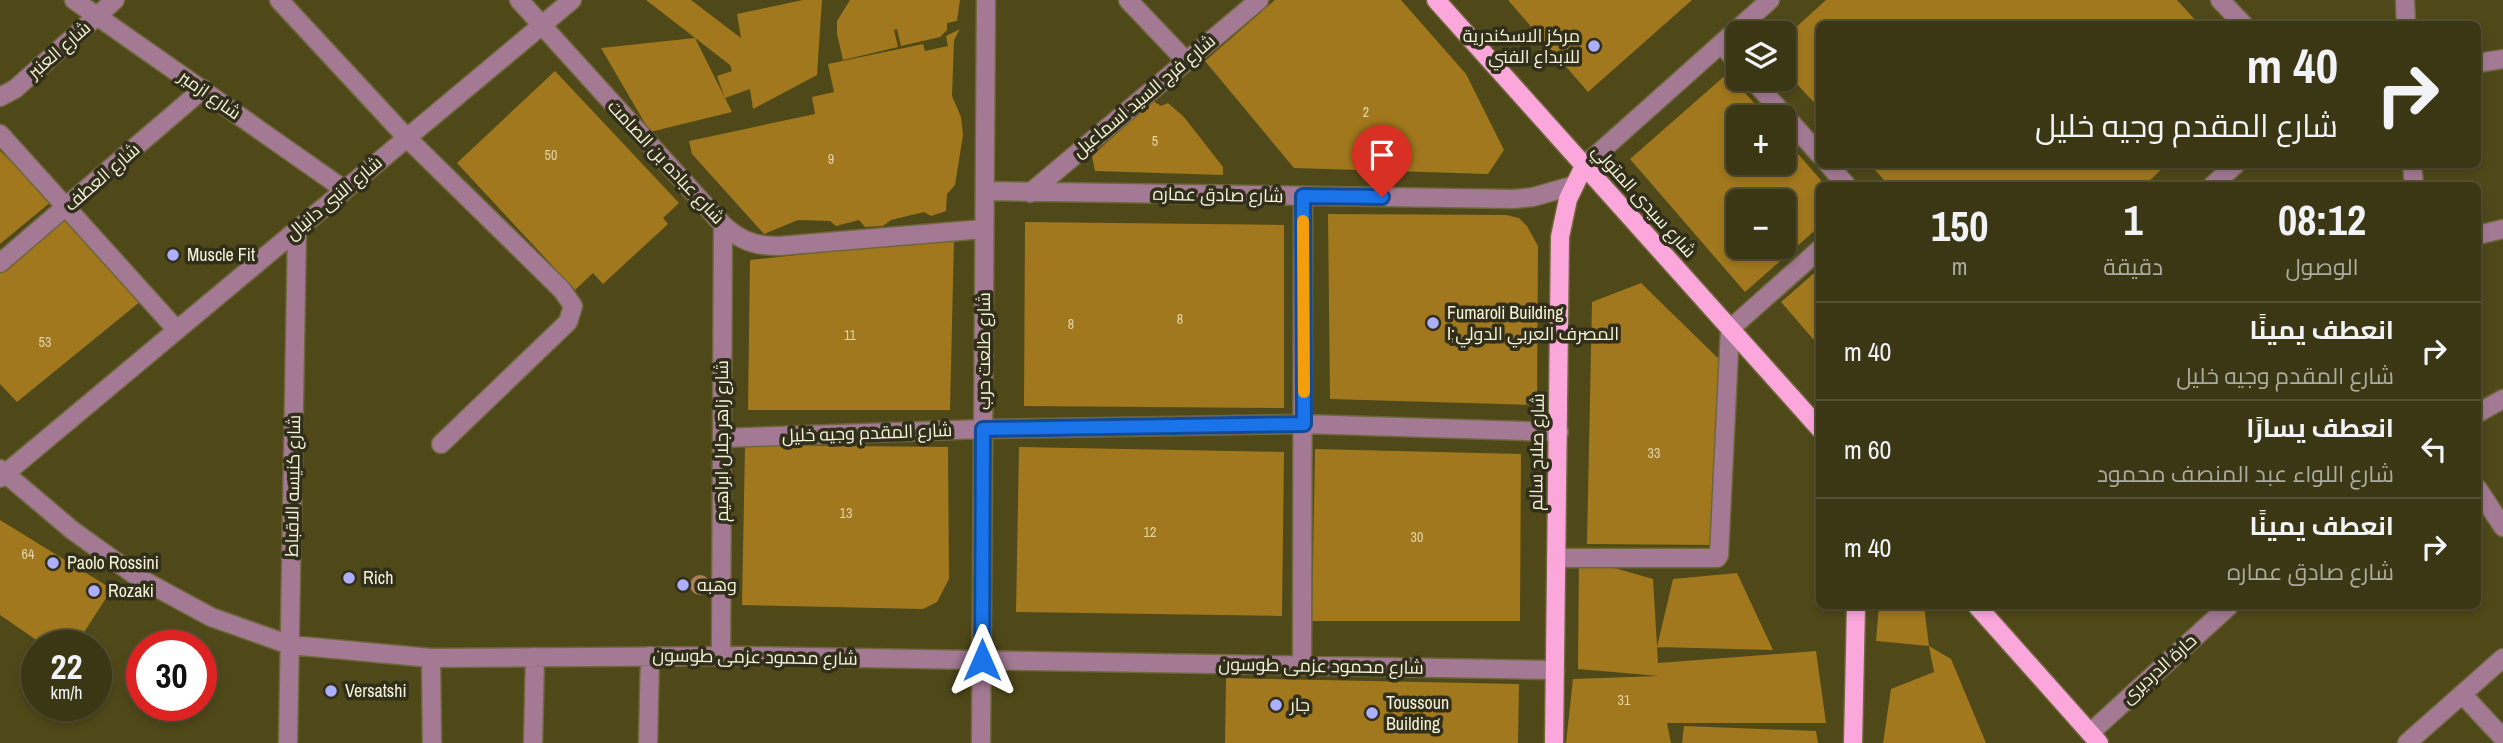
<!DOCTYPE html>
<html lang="ar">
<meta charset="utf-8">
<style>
body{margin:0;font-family:"Archivo Narrow",Cairo,sans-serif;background:#464121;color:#f1f3f6;direction:rtl;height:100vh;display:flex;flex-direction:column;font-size:26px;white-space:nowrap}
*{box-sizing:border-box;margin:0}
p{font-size:23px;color:#acaba0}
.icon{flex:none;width:38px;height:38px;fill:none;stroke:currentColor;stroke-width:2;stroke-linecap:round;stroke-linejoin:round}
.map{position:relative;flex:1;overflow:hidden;direction:ltr}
.drawer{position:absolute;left:1816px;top:182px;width:665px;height:427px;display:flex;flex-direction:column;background:#3b3613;border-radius:10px;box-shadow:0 4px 10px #0003,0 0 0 2px #545033;direction:rtl}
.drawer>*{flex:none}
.hud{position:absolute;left:1816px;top:21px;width:665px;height:147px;border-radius:10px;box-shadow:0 4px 10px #0003,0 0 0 2px #545033;direction:rtl;background:#3b3613;color:#f1f3f6;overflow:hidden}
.buttons{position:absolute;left:1726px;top:21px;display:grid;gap:14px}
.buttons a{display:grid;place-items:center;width:70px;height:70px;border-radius:10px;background:#3b3613;box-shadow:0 4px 10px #0003,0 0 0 2px #545033;font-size:35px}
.speed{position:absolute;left:21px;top:630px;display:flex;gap:14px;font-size:35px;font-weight:700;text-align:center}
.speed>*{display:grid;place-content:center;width:91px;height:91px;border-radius:50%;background:#3b3613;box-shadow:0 4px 10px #0003,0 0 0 2px #545033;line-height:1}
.speed small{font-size:18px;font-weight:400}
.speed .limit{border:10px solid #d22;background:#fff;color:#111}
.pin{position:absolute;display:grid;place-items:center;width:60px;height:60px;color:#fff;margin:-72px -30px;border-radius:50% 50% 50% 0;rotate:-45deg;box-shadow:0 0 7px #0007}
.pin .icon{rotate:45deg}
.me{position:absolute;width:77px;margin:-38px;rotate:0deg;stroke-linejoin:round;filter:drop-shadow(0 0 5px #0008)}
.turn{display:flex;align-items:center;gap:24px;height:147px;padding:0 28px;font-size:32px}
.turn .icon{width:91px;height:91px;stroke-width:2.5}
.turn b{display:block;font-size:49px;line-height:60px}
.eta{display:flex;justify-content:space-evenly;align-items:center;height:119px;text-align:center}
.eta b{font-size:42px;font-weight:800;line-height:49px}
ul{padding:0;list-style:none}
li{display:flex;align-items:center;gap:21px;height:98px;padding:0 28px;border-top:2px solid #545033}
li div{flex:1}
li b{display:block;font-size:26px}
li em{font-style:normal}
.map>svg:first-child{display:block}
.building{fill:#a1781d;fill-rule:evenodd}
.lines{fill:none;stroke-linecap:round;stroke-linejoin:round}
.minor-casing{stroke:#6d673c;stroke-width:21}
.major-casing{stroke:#6d673c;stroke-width:21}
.minor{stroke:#a37993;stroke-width:18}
.major{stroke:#fca7dc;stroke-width:18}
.tree{fill:#ad7e58}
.route-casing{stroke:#114b97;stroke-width:18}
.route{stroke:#1a73e8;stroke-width:12}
.slow{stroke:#f59e0b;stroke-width:12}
.poi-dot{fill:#acaffb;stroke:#312e1a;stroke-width:2.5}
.labels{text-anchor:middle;stroke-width:7;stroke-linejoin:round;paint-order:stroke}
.number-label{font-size:14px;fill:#e1d4ab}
.poi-label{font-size:18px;fill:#f6f3da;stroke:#312e1a;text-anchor:start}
.street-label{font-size:18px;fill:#f6f3da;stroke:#312e1a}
</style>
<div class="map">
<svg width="2503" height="743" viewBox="0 0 2503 743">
<rect width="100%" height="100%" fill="#4f4819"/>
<path class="building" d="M646,0h45l50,38 -4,-24 66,-14h19l-5,75 -64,34 -3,-20 -25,9 -8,-22 15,-5 -2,-6z
M850,0h110l-3,21 -10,2v7l-7,7 -39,9 -4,-17 -3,1 4,17 -55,13 -6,-26v-13z
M1275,0h126l65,74 38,76 -16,24 -194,-6 -89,-107z
M1508,0h184l-104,92z
M1826,0h351l22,24h-379v85l-37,-40v-30z
M960,29l-6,11 -2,56 9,21 2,18 -8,50 -8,9 -1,17 -15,5 -7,-4 -33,8 -8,6 -18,1 -6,-7 -23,6 -6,-5 -32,-1 -34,14 -72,-80 -3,-13 126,-27 -3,-17 22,-5 -6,-28 95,-20 2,7 23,-5 -2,-10z
M695,38l37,74 -82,20 -49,-84z
M555,71l124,132 -16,15 5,6 -65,60 -10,-11 -18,17 -118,-127z
M1728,73l38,44h-28v46h45v-26l43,49h-6v40l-75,66 -115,-133zM1738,201h45v46h-45z
M1153,101l8,5 7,-3 16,14 39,50v8l-128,-4 -3,-15z
M0,151l52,50 -52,43z
M1870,164h297l-23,22h-255z
M1328,214l178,1 13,3 8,8 11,20 -1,159 -207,-6z
M65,218l76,83 -124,101 -17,-18v-112z
M1025,222l259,3v183l-260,-2z
M947,239h7l-4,171h-202l2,-150z
M1820,268v79l-39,-45z
M1641,283l81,79 -6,183 -129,-1 5,-242z
M745,445l203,2 1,132 -12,23 -14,7 -181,-4z
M1019,447l265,5 -2,164 -266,-4z
M1315,449l206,5 -1,167h-208z
M0,520l112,69 -37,57h-30l-45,-31z
M1579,558l74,21 5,84 158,-12 10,72h-159l4,20h-105l7,-64 86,-3 -81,-7z
M1737,573l36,77 -116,-3 16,-68z
M1879,606h45l5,40 22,13 35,84h-103l8,-54 43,-17 -5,-26 -53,-5z
M1226,678l293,6 -1,59h-293z
M1684,726l132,5 2,12h-136z"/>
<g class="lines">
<defs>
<path id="minor" d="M74,0l271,190
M279,0l128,138 155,152 11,16 -5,16 -127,122
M519,0l204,225c18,16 32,21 56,21l205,-17
M1128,0l58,61
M2220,0l23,24
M2405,0l1,24
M1721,44l17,19
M2478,63l25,-4
M1752,79l68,76
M0,97l15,-8 100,-89
M0,134l176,195
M1828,164l19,22
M2412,164l2,22
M1584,166l186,-166
M2212,186l24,-22
M985,191l529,8 19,-2 42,-12
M1030,193l229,-193
M2478,235l25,-6
M0,263l203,-174
M2478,413l25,-14
M722,438l261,-9 320,-5 256,8
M0,469l72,61 67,48 72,39 79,28 141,13 313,-2 811,14
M0,478l572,-478
M2478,489l25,38
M1556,558h161l2,-3 11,-226 90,-80
M431,658l1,85
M721,658l2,-433
M1302,665l1,-469
M2462,694l41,44
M2090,733l139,-127
M288,743l9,-513
M533,743l2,-86
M648,743l2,-87
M981,743l5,-743
M2407,743l96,-85"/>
<path id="major" d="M1436,0l384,429
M1977,606l122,137
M1554,743l6,-506 8,-38 16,-33
M1853,743l3,-137"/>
</defs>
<use href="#minor" class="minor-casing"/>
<use href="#major" class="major-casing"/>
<use href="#minor" class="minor"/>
<use href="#major" class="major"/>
</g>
<circle class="tree" cx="700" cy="585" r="10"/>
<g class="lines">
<defs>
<path id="route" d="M982,660l1,-231 321,-5 -1,-228 79,1"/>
</defs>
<use href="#route" class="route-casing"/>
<use href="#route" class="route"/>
<path class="slow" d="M1303,221l1,171"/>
</g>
<g class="poi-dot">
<circle cx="1594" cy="46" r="7"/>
<circle cx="173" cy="255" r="7"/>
<circle cx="1433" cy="323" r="7"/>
<circle cx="53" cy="563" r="7"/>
<circle cx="349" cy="578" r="7"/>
<circle cx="683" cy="585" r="7"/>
<circle cx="94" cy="591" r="7"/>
<circle cx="331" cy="691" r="7"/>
<circle cx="1276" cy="705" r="7"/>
<circle cx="1372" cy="713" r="7"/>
</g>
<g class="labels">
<g class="number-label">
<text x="1366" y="117">2</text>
<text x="1155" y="146">5</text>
<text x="551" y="160">50</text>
<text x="831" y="164">9</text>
<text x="1180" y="324">8</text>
<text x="1071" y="329">8</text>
<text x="850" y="340">11</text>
<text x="45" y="347">53</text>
<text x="1654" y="458">33</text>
<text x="846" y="518">13</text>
<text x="1150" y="537">12</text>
<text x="1417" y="542">30</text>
<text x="28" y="559">64</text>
<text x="1624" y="705">31</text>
</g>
<g class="poi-label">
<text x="1580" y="42" text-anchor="end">مركز الاسكندرية<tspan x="1580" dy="21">للابداع الفني</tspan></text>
<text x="187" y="261">Muscle Fit</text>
<text x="1447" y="319">Fumaroli Building<tspan x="1447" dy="21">I;المصرف العربي الدولي</tspan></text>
<text x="67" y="569">Paolo Rossini</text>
<text x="363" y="584">Rich</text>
<text x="697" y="591">وهبه</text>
<text x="108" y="597">Rozaki</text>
<text x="345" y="697">Versatshi</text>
<text x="1386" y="709">Toussoun<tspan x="1386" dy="21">Building</tspan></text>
<text x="1290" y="711">جار</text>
</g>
<g class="street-label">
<text transform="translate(59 50) rotate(-41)" y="6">شارع العنبر</text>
<text transform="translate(210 95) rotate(35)" y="6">شارع ازمير</text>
<text transform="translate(1144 96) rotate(-40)" y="6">شارع فرج السيد اسماعيل</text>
<text transform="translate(666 162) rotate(47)" y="6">شارع عباده بن الصامت</text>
<text transform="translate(102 177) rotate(-41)" y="6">شارع العطف</text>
<text transform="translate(1218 195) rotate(1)" y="6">شارع صادق عماره</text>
<text transform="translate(334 198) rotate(-40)" y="6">شارع النبى دانيال</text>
<text transform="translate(1644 201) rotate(48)" y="6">شارع سيدى المتولي</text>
<text transform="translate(984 351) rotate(-90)" y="6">شارع طلعت حرب</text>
<text transform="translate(867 433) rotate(-2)" y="6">شارع المقدم وجيه خليل</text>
<text transform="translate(722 441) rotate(-90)" y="6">شارع زاهر جلال ابراهيم</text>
<text transform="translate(1537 452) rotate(-89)" y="6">شارع صلاح سالم</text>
<text transform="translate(293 486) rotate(-89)" y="6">شارع كنيسه الاقباط</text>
<text transform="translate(755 657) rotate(1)" y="6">شارع محمود عزمى طوسون</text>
<text transform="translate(1321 666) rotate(1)" y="6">شارع محمود عزمى طوسون</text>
<text transform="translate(2159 669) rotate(-42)" y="6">حارة الدرديرى</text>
</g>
</g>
</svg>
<div class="buttons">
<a><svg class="icon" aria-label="layers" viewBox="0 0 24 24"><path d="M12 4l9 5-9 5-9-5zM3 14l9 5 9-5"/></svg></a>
<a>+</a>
<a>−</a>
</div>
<div class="speed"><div>22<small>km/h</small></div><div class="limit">30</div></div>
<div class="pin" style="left:1382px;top:197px;background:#d93025"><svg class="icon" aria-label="arrive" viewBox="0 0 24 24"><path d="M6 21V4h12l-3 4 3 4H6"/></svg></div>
<svg class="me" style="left:982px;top:660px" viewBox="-20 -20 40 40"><path d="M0-17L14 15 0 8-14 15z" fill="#1a73e8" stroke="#fff" stroke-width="4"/></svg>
<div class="hud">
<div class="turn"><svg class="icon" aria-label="right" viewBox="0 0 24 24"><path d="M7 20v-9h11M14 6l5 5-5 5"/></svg><div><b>40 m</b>شارع المقدم وجيه خليل</div></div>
</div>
<section class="drawer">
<div class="eta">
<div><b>08:12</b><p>الوصول</p></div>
<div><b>1</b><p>دقيقة</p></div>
<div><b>150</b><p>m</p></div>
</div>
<ul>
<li><svg class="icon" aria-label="right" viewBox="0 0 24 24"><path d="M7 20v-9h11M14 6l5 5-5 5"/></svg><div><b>انعطف يمينًا</b><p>شارع المقدم وجيه خليل</p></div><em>40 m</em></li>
<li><svg class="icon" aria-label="left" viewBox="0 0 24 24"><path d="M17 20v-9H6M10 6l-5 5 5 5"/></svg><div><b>انعطف يسارًا</b><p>شارع اللواء عبد المنصف محمود</p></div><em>60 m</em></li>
<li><svg class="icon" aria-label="right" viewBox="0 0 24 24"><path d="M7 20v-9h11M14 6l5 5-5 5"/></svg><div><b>انعطف يمينًا</b><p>شارع صادق عماره</p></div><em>40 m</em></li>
</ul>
</section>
</div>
